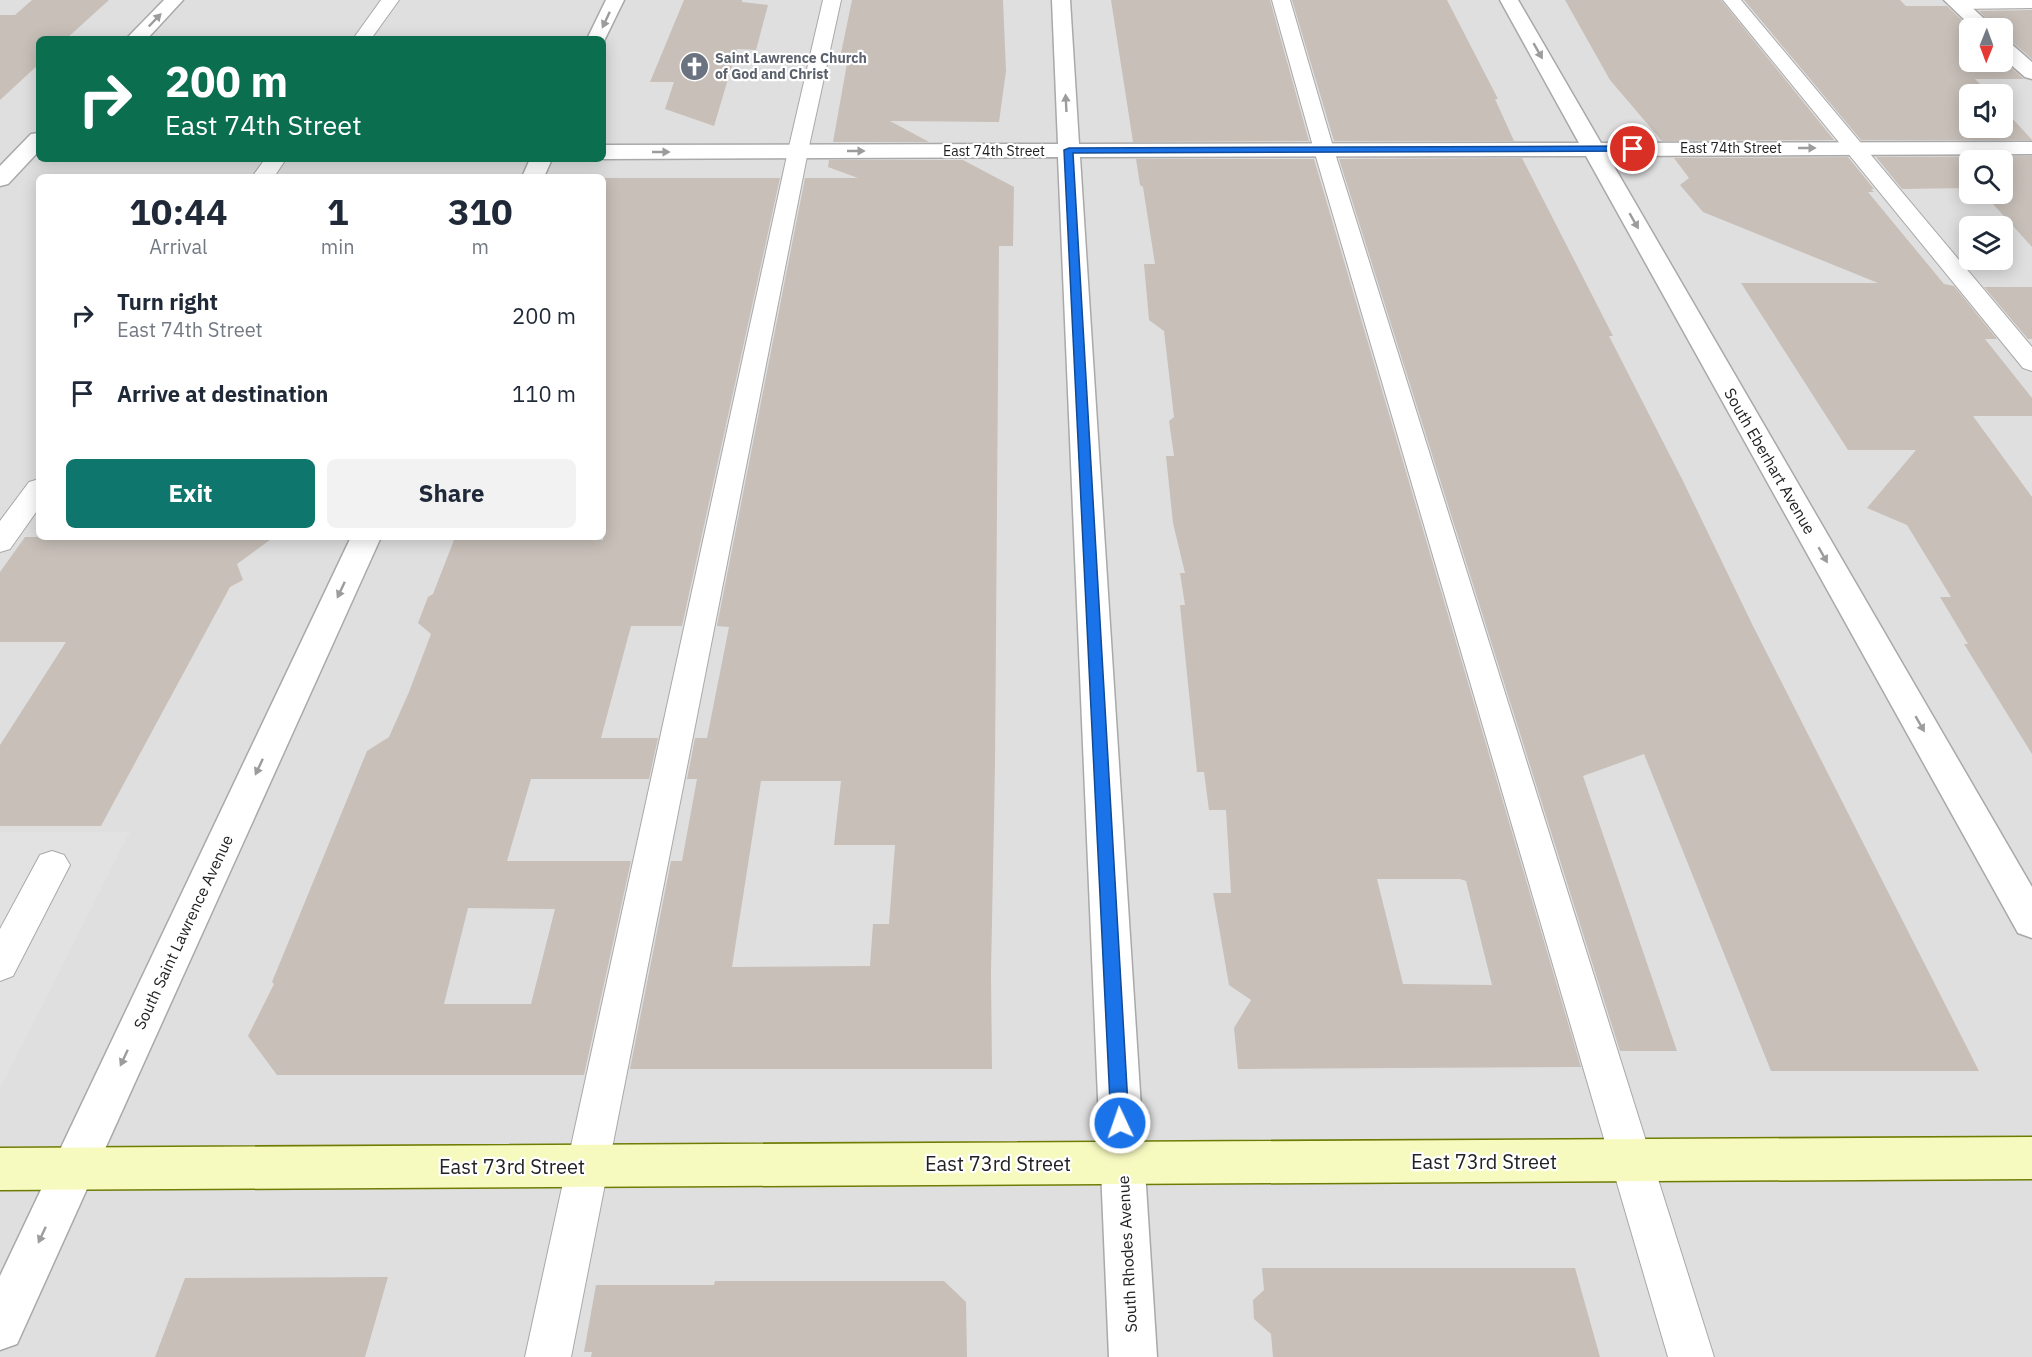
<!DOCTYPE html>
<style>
body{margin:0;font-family:"IBM Plex Sans",sans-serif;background:#f2f2f3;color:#1f2937;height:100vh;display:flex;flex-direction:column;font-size:22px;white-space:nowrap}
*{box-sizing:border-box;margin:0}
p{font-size:20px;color:#747a83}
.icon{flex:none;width:33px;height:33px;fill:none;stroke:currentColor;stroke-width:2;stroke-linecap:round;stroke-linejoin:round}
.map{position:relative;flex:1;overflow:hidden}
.sheet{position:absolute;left:36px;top:174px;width:570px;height:366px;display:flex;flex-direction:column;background:#fff;border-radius:9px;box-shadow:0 3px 15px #0003}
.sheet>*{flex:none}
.guide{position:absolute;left:36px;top:36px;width:570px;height:126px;border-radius:9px;box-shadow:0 3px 15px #0003;background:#0b6e4f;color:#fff;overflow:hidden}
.needle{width:39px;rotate:181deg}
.tools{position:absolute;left:1959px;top:18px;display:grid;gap:12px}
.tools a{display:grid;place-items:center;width:54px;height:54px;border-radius:9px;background:#fff;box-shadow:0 3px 15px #0003;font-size:30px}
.pin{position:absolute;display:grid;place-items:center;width:51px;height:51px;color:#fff;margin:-26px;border:3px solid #fff;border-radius:50%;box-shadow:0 2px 6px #0007}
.me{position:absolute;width:66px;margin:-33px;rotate:357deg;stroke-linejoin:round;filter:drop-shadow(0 0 4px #0008)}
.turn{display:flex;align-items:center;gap:21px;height:126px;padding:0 30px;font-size:27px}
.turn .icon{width:78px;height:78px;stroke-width:2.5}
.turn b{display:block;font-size:42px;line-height:51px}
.eta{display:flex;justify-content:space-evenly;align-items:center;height:102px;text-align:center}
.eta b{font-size:36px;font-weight:700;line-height:42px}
.action{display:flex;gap:12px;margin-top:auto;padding:12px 30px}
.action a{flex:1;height:69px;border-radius:9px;background:#0f766e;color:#fff;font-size:24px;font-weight:700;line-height:69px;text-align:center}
.action a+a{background:#f2f2f3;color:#1f2937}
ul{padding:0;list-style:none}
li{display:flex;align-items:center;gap:18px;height:78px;padding:0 30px}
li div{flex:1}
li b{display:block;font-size:22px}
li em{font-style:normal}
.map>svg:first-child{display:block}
.residential{fill:#e0dfdf;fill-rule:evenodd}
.parking{fill:#e2e2e2}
.building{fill:#c7bfb8;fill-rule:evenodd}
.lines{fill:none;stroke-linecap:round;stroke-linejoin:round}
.lane-casing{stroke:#a9a9a9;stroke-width:2}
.street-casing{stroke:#a9a9a9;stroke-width:3}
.secondary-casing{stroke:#707d05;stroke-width:3}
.lane{fill:#fff;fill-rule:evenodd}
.street{fill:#fff;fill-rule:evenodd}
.secondary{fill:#f7fabf;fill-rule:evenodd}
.oneway{fill:#9c9c9c}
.route{fill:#1a73e8;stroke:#114b97;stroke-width:1.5}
.labels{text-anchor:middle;stroke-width:4.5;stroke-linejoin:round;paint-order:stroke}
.far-worship-label{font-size:14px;font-weight:bold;fill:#5b616d;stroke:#fff;text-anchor:start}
.far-street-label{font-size:14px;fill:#222;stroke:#fff}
.street-label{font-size:16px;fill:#222;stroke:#fff}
.near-street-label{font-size:20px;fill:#222;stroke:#fff}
</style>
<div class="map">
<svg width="2032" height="1357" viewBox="0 0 2032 1357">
<rect width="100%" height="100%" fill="#f2efe9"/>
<path class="residential" d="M0,0h2032v1357h-2032zM1970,28h32v34h-32zM39,39h564v120h-564zM1970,94h32v34h-32zM1970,160h32v34h-32zM39,177h564v360h-564zM1970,226h32v34h-32z"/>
<path class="parking" d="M0,832h130l-130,257z"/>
<path class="building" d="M32,0h77l-43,39h-27v25l-39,36v-85h15z
M684,0h58v2l26,3 -12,45 -19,-1 -23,77 -49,-17 9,-27h-24z
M852,0h151l3,71 -7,51 -109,-1 39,21h-96l15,-84h-8z
M1111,0h159l39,141 -176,1z
M1292,0h155l51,99h-3l19,42h-180z
M1565,0h156l113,140 -172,1 -52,-61z
M1744,0h156l6,6h41l23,22v34l32,-2 22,19h-49l15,15h-20v34h32v-21l30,33h-171z
M2032,10v49l-22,-19 -8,-2v-10h-6l-17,-17z
M2032,156v91l-48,-53h18v-34h-32v28l-68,1 -26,-32z
M1848,157l26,32h-3l3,3h-6l76,92 10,2 43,53h-12l47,59v18h-59l59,81v257l-68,-110h4l-28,-47h11l-44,-72 -40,-17 49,-58h-68l-107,-167h137l-175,-71 -23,-27 9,-7 -15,-20z
M1522,158l91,178h-4l73,143 71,147 226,445h-208l-127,-317 -61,22 94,275h-57l-281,-892z
M1136,159h178l267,908 -343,2 -4,-41 17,-28 -22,-15 -16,-92h18l-5,-83h-17l-5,-38h-7l-17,-167h5l-5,-32h5l-12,-50 -7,-67h8l-5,-35 5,-4 -10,-86 -15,-11 -5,-56h11l-12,-77 -3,-2zM1377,879h83l6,2 26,104 -89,-1z
M829,160h134l51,27 -1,59h-14l-4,519 -4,208 1,96h-362l41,-208h11l15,-82h-10l8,-41h12l22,-111 -12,-1 88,-448h53l-30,-11zM761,781h80l-7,64h61l-6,79h-16l-3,42 -138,1z
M603,178h177l-98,448h-51l-30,112h57l-9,41h-118l-24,82h124l-47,214h-307l-29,-39 26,-52 -2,-2 95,-231 22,-14 20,-45 22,-58 -13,-11 10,-26 5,-3 21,-54h149zM468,908l87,1 -24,95h-87z
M1984,287h48v52h-4z
M25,537h249l-37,27 6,16 -13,7 -129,239h-101v-81l66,-103h-66v-70z
M1262,1268h313l25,89h-327l-2,-23 -17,-15 -1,-19 11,-10z
M388,1277l-23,80h-210l30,-79z
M715,1281h229l22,21 1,55h-376l1,-5h-8l12,-67h118z"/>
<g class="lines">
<defs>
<path id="lane" d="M381,0h18l-28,39h-18z
M823,0h18l-33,151 -237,1206h-46l263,-1206z
M1272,0h18l44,150 380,1207h-46l-354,-1207z
M1723,0h18l291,347v24l-9,-3z
M1952,0h80v8l-75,1 -9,-5z
M265,159h21l-12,18h-22z
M39,479v29l-29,41 -10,3v-31l29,-39z
M52,851l12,4 6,10 -57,111 -13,5v-52l40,-74z"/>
<path id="street" d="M164,0h19l-36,39h-21z
M606,0h18l-21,43v-4h-16z
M1052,0h18l9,144 500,-1 -79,-143h18l83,143 431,-1v12l-424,2 424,731v51l-14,-5 -432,-777 -506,1 77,1200h-48l-51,-1200 -455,2v-14l455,-1z
M1944,0h20l30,28h-21z
M2002,40l7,2 23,20v17l-7,-2 -23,-20z
M39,133v18l-31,33 -8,2v-20l31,-32z
M530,159h22l-8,18h-22z
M351,537h30l-364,807 -17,6v-74z"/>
<path id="secondary" d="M2032,1137v42l-2032,11v-42z"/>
</defs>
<use href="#lane" class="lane-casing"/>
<use href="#street" class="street-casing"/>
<use href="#secondary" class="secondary-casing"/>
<use href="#lane" class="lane"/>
<use href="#street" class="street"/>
<use href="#secondary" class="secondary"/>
</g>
<defs><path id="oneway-solid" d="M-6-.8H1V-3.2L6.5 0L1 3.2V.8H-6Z" transform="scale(1.5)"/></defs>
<g class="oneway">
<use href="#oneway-solid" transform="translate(155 20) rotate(-46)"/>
<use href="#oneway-solid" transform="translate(606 20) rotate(115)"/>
<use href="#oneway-solid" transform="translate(1538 51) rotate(60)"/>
<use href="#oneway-solid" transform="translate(1066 103) rotate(-93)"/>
<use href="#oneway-solid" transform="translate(1807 148)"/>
<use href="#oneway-solid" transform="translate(856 151)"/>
<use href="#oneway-solid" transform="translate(661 152)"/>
<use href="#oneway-solid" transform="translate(1634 221) rotate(60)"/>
<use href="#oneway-solid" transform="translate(1823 555) rotate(60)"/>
<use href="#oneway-solid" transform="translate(341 590) rotate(115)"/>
<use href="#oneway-solid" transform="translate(1920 724) rotate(60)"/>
<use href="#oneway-solid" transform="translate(259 767) rotate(115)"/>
<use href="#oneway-solid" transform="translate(124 1058) rotate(115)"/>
<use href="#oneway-solid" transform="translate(42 1235) rotate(115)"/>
</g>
<path class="route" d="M1633,146l4,3 -1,2 -563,2 56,970 -3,6 -6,2 -6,-2 -3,-6 -47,-973 5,-2z"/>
<defs>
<symbol id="church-disc" viewBox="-11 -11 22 22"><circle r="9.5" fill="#6b7280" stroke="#fff"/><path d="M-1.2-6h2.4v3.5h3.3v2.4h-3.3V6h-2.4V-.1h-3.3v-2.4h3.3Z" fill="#fff"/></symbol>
</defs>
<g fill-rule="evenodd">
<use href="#church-disc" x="678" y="50" width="33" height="33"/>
</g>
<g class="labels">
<g class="far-worship-label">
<text x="715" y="63">Saint Lawrence Church<tspan x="715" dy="16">of God and Christ</tspan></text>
</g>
<g class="far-street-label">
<text x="1731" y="153">East 74th Street</text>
<text x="994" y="156">East 74th Street</text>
</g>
<g class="street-label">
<text transform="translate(1770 461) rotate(60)" y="6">South Eberhart Avenue</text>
<text transform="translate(183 932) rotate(-65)" y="6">South Saint Lawrence Avenue</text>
<text transform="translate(1127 1254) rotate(-93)" y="6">South Rhodes Avenue</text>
</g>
<g class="near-street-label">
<text x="1484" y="1169">East 73rd Street</text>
<text x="998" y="1171">East 73rd Street</text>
<text x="512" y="1174">East 73rd Street</text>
</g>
</g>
</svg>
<div class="tools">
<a><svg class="needle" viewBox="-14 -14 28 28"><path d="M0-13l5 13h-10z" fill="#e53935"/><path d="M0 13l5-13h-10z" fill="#747a83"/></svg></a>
<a><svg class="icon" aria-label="sound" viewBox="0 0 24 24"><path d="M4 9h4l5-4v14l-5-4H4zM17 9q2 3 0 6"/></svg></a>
<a><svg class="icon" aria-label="search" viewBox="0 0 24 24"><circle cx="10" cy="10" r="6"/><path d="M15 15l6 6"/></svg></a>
<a><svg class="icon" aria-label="layers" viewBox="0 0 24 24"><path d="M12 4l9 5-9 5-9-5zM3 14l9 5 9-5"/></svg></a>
</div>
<div class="pin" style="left:1633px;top:149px;background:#d93025"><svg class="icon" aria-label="arrive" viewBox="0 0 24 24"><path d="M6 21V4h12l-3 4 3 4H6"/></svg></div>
<svg class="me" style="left:1120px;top:1123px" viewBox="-20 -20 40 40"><circle r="17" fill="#1a73e8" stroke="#fff" stroke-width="3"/><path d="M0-11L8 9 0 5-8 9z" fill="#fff"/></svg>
<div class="guide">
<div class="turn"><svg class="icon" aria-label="right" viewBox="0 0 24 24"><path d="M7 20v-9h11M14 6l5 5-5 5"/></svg><div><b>200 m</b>East 74th Street</div></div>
</div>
<section class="sheet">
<div class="eta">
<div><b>10:44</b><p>Arrival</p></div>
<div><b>1</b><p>min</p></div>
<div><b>310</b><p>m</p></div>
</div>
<ul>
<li><svg class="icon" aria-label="right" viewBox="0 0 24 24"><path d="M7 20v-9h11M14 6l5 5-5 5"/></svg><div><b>Turn right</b><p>East 74th Street</p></div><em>200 m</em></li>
<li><svg class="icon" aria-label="arrive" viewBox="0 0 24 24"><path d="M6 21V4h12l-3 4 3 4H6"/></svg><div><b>Arrive at destination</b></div><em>110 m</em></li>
</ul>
<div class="action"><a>Exit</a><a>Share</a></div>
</section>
</div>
